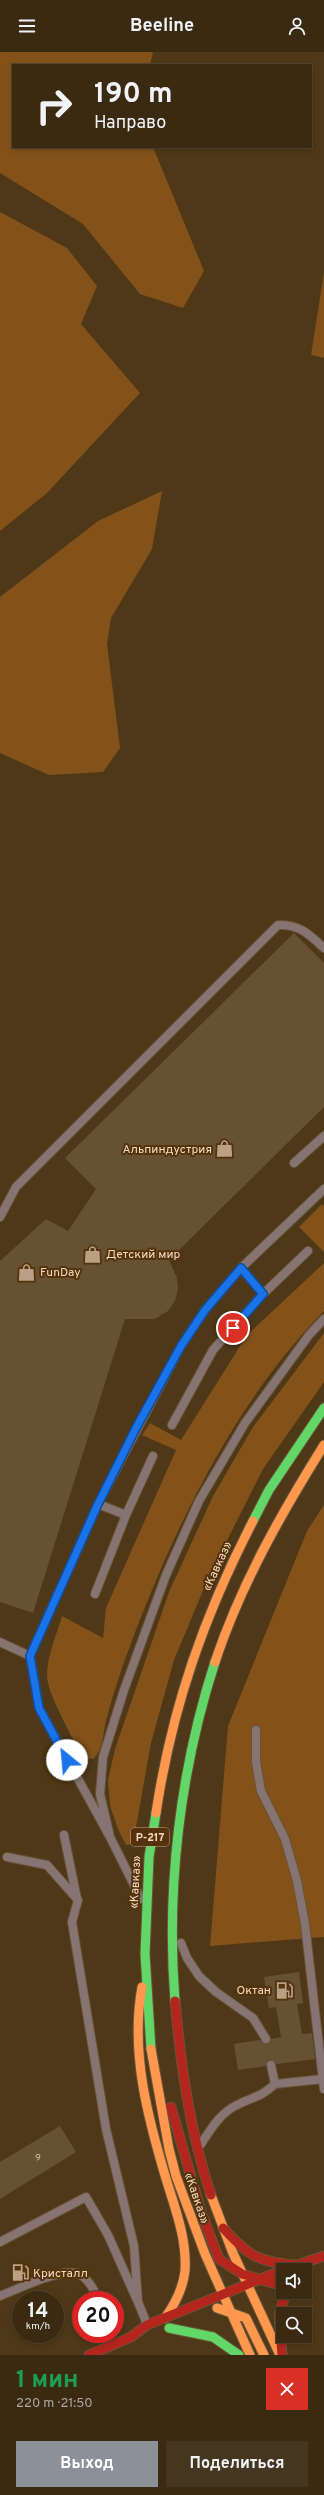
<!DOCTYPE html>
<html lang="ru">
<meta charset="utf-8">
<style>
body{margin:0;font-family:Overpass,sans-serif;background:#45361f;color:#f1f3f6;height:100vh;display:flex;flex-direction:column;font-size:15px;white-space:nowrap}
*{box-sizing:border-box;margin:0}
p{font-size:13px;color:#aba79f}
.icon{flex:none;width:22px;height:22px;fill:none;stroke:currentColor;stroke-width:2;stroke-linecap:round;stroke-linejoin:round}
.map{position:relative;height:2303px;overflow:hidden}
.details{display:flex;flex-direction:column;background:#3a2a11;flex:1}
.details>*{flex:none}
.guide{position:absolute;left:12px;top:12px;width:300px;height:84px;border-radius:0px;box-shadow:0 2px 6px #0003,0 0 0 1px #544631;background:#3a2a11;color:#f1f3f6;overflow:hidden}
.fabs{position:absolute;left:276px;top:2211px;display:grid;gap:8px}
.fabs a{display:grid;place-items:center;width:36px;height:36px;border-radius:0px;background:#3a2a11;box-shadow:0 2px 6px #0003,0 0 0 1px #544631;font-size:20px}
.speed{position:absolute;left:12px;top:2239px;display:flex;gap:8px;font-size:20px;font-weight:700;text-align:center}
.speed>*{display:grid;place-content:center;width:52px;height:52px;border-radius:50%;background:#3a2a11;box-shadow:0 2px 6px #0003,0 0 0 1px #544631;line-height:1}
.speed small{font-size:10px;font-weight:400}
.speed .limit{border:6px solid #d22;background:#fff;color:#111}
.pin{position:absolute;display:grid;place-items:center;width:34px;height:34px;color:#fff;margin:-17px;border:2px solid #fff;border-radius:50%;box-shadow:0 1px 4px #0007}
.me{position:absolute;width:44px;margin:-22px;rotate:332deg;stroke-linejoin:round;filter:drop-shadow(0 0 3px #0008)}
.turn{display:flex;align-items:center;gap:14px;height:84px;padding:0 16px;font-size:18px}
.turn .icon{width:52px;height:52px;stroke-width:2.5}
.turn b{display:block;font-size:28px;line-height:34px}
.round{display:grid;place-items:center;flex:none;width:42px;height:42px;border-radius:0px;background:#45361f}
.summary{display:flex;align-items:center;justify-content:space-between;height:68px;padding:0 16px}
h1{font-size:24px;font-weight:700;line-height:30px;color:#1e9e55}
.button{display:flex;gap:8px;margin-top:auto;padding:8px 16px}
.button a{flex:1;height:46px;border-radius:0px;background:#8c9099;color:#fff;font-size:16px;font-weight:700;line-height:46px;text-align:center}
.button a+a{background:#45361f;color:#f1f3f6}
header{display:flex;justify-content:space-between;align-items:center;height:52px;padding:0 16px;background:#3a2a11;font-size:18px;font-weight:700}
.map>svg:first-child{display:block}
.green{fill:#82521a}
.building{fill:#675133}
.lines{fill:none;stroke-linecap:round;stroke-linejoin:round}
.lane-casing{stroke:#67543a;stroke-width:10}
.fast-casing{stroke:#67543a;stroke-width:11}
.slow-casing{stroke:#67543a;stroke-width:11}
.jam-casing{stroke:#67543a;stroke-width:11}
.lane{stroke:#867472;stroke-width:8}
.fast{stroke:#63d668;stroke-width:9}
.slow{stroke:#ff974d;stroke-width:9}
.jam{stroke:#b3261e;stroke-width:9}
.route-casing{stroke:#114b97;stroke-width:10}
.route{stroke:#1a73e8;stroke-width:7}
.labels{text-anchor:middle;stroke-width:4;stroke-linejoin:round;paint-order:stroke}
.number-label{font-size:10px;fill:#d1b89e}
.shield{fill:#54330c;stroke:#c4a88b;stroke-width:1}
.shield-label{font-size:11px;font-weight:bold;fill:#f4dac1}
.poi-label{font-size:12px;fill:#f4dac1;stroke:#54330c;text-anchor:start}
.street-label{font-size:12px;fill:#f4dac1;stroke:#54330c}
</style>
<header><svg class="icon" aria-label="menu" viewBox="0 0 24 24"><path d="M4 6h16M4 12h16M4 18h16"/></svg>Beeline<svg class="icon" aria-label="person" viewBox="0 0 24 24"><circle cx="12" cy="8" r="4"/><path d="M4 21q1-7 8-7t8 7"/></svg></header>
<div class="map">
<svg width="324" height="2303" viewBox="0 0 324 2303">
<rect width="100%" height="100%" fill="#4e3817"/>
<path class="green" d="M0,0h153l-3,13h-137v82h140l51,124 -21,37 -43,-14 -57,-70 -83,-51z
M0,160l67,36 30,38 -16,38 59,69 -93,100 -47,38z
M324,220v86l-13,-3z
M162,439l-10,58 -41,69 -4,26 13,104 -17,24 -54,3 -49,-22v-156l98,-76z
M322,1152l2,2v46l-25,-25z
M324,1211v48c-70,71 -121,162 -161,253 -21,49 -42,101 -56,153 -4,13 -3,33 -14,42l-7,-1 -7,-6c-8,-19 -32,-58 -32,-77 0,-19 10,-41 15,-59l41,22 3,-30 70,-158 -34,-15 8,-12 31,17 66,-105z
M324,1281v49l-61,87 -53,105 -36,86 -23,83 -18,101 -7,1 -8,-16 -8,-23 -2,-26 7,-31 54,-157 44,-96 40,-69z
M324,1453v432l-114,9 18,-220 79,-195z"/>
<path class="building" d="M294,881l30,30v144l-155,153 8,18 1,11 -3,12 -7,10 -13,8h-30l-92,294 -33,-11v-341l46,-42 22,12 28,-42 -31,-31z
M299,1920l4,31 -6,1 5,30 10,-1 3,26 -38,5 -7,-4 -4,6 -28,4 -4,-26 26,-4 7,4 4,-5 10,-2 -5,-30 -7,1 -5,-31z
M60,2074l16,26 -76,47v-37z"/>
<g class="lines">
<defs>
<path id="lane" d="M294,1111l30,-27
M0,1165l16,-30 262,-262c21,-1 31,9 46,23
M241,1216l22,26
M172,1373l41,-75 50,-56 45,-43
M98,1452l28,11
M95,1542l31,-79 27,-59
M0,1590l30,14
M256,1678v32l5,29 24,48 12,42 8,43 19,165
M64,1783l13,64
M110,1785l-71,-129 -9,-52 68,-152 83,-158 24,-36 36,-42 83,-79
M7,1805l40,8 31,35 -6,22 34,207 28,117 4,56 9,22
M141,1847l-31,-62 -10,-43 3,-37 21,-67 42,-115 33,-74 46,-78 64,-88 15,-16
M181,1891l6,15 12,18 17,16 37,26 13,21
M275,2032l48,-5
M201,2092c10,-15 19,-31 36,-39 17,-9 21,-6 38,-21l-4,-19
M0,2190l86,-45 22,38 29,65
M0,2244c18,-7 56,-26 75,-23 12,2 19,17 24,27"/>
<path id="fast" d="M253,1469l16,-31 55,-82
M175,1949c-9,-113 5,-231 40,-339
M151,1997l-6,-95 4,-97 7,-44
M169,2276l44,9 26,18"/>
<path id="slow" d="M215,1610c26,-78 66,-148 109,-217
M156,1761c16,-106 48,-197 97,-292
M142,1935c-12,65 6,132 25,195 9,29 20,58 18,89 -2,18 -10,33 -20,47
M151,1997l18,100 7,27 29,78 45,101
M211,2143l21,56 48,104
M217,2256l29,10 18,37"/>
<path id="jam" d="M175,1949c6,66 15,131 36,194
M171,2055l30,105 18,47 23,15 34,10
M223,2176c25,28 37,35 75,37
M286,2217l38,-13
M89,2303l42,-18 16,-12 136,-55
M282,2303l-3,-40 7,-23"/>
</defs>
<use href="#lane" class="lane-casing"/>
<use href="#fast" class="fast-casing"/>
<use href="#slow" class="slow-casing"/>
<use href="#jam" class="jam-casing"/>
<use href="#lane" class="lane"/>
<use href="#fast" class="fast"/>
<use href="#slow" class="slow"/>
<use href="#jam" class="jam"/>
</g>
<g class="lines">
<defs>
<path id="route" d="M67,1708l-28,-52 -9,-52 68,-152 38,-76 45,-82 24,-36 36,-42 22,26 -30,34"/>
</defs>
<use href="#route" class="route-casing"/>
<use href="#route" class="route"/>
</g>
<defs>
<symbol id="shop-bare" viewBox="-9 -9 18 18"><path d="M-5-2.5h2.3a2.7 3.5 0 0 1 5.4 0H5L5.5 6h-11ZM-1.5-2.5h3a1.5 2.3 0 0 0-3 0Z" fill="#baa186" stroke="#54330c" stroke-width="2.5" paint-order="stroke"/></symbol>
<symbol id="fuel-bare" viewBox="-9 -9 18 18"><path d="M-5.5-6h7V0h2V4h1.3V-2.5L3-4.5l.8-.8L6-3V5H2.5V1h-1V6h-7ZM-4.2-4.7v3.2H.2V-4.7Z" fill="#baa186" stroke="#54330c" stroke-width="2.5" paint-order="stroke"/></symbol>
</defs>
<g fill-rule="evenodd">
<use href="#shop-bare" x="212" y="1084" width="25" height="25"/>
<use href="#shop-bare" x="80" y="1190" width="25" height="25"/>
<use href="#shop-bare" x="14" y="1208" width="25" height="25"/>
<use href="#fuel-bare" x="272" y="1926" width="25" height="25"/>
<use href="#fuel-bare" x="8" y="2208" width="25" height="25"/>
</g>
<g class="labels">
<g class="number-label">
<text x="38" y="2109">9</text>
</g>
<rect class="shield" x="131" y="1776" width="38" height="18" rx="3"/>
<g class="shield-label">
<text x="150" y="1789">Р-217</text>
</g>
<g class="poi-label">
<text x="212" y="1101" text-anchor="end">Альпиндустрия</text>
<text x="106" y="1206">Детский мир</text>
<text x="40" y="1224">FunDay</text>
<text x="271" y="1942" text-anchor="end">Октан</text>
<text x="33" y="2225">Кристалл</text>
</g>
<g class="street-label">
<text transform="translate(217 1514) rotate(-65)" y="4">«Кавказ»</text>
<text transform="translate(135 1830) rotate(-87)" y="4">«Кавказ»</text>
<text transform="translate(197 2146) rotate(71)" y="4">«Кавказ»</text>
</g>
</g>
</svg>
<div class="fabs">
<a><svg class="icon" aria-label="sound" viewBox="0 0 24 24"><path d="M4 9h4l5-4v14l-5-4H4zM17 9q2 3 0 6"/></svg></a>
<a><svg class="icon" aria-label="search" viewBox="0 0 24 24"><circle cx="10" cy="10" r="6"/><path d="M15 15l6 6"/></svg></a>
</div>
<div class="speed"><div>14<small>km/h</small></div><div class="limit">20</div></div>
<div class="pin" style="left:233px;top:1276px;background:#d93025"><svg class="icon" aria-label="arrive" viewBox="0 0 24 24"><path d="M6 21V4h12l-3 4 3 4H6"/></svg></div>
<svg class="me" style="left:67px;top:1708px" viewBox="-20 -20 40 40"><circle r="19" fill="#fff"/><path d="M0-13L10 11 0 6-10 11z" fill="#1a73e8"/></svg>
<div class="guide">
<div class="turn"><svg class="icon" aria-label="right" viewBox="0 0 24 24"><path d="M7 20v-9h11M14 6l5 5-5 5"/></svg><div><b>190 m</b>Направо</div></div>
</div>
</div>
<section class="details">
<div class="summary"><div><h1>1 мин</h1><p>220 m · 21:50</p></div><a class="round" style="background:#d93025;color:#fff"><svg class="icon" aria-label="close" viewBox="0 0 24 24"><path d="M6 6l12 12M18 6L6 18"/></svg></a></div>
<div class="button"><a>Выход</a><a>Поделиться</a></div>
</section>
